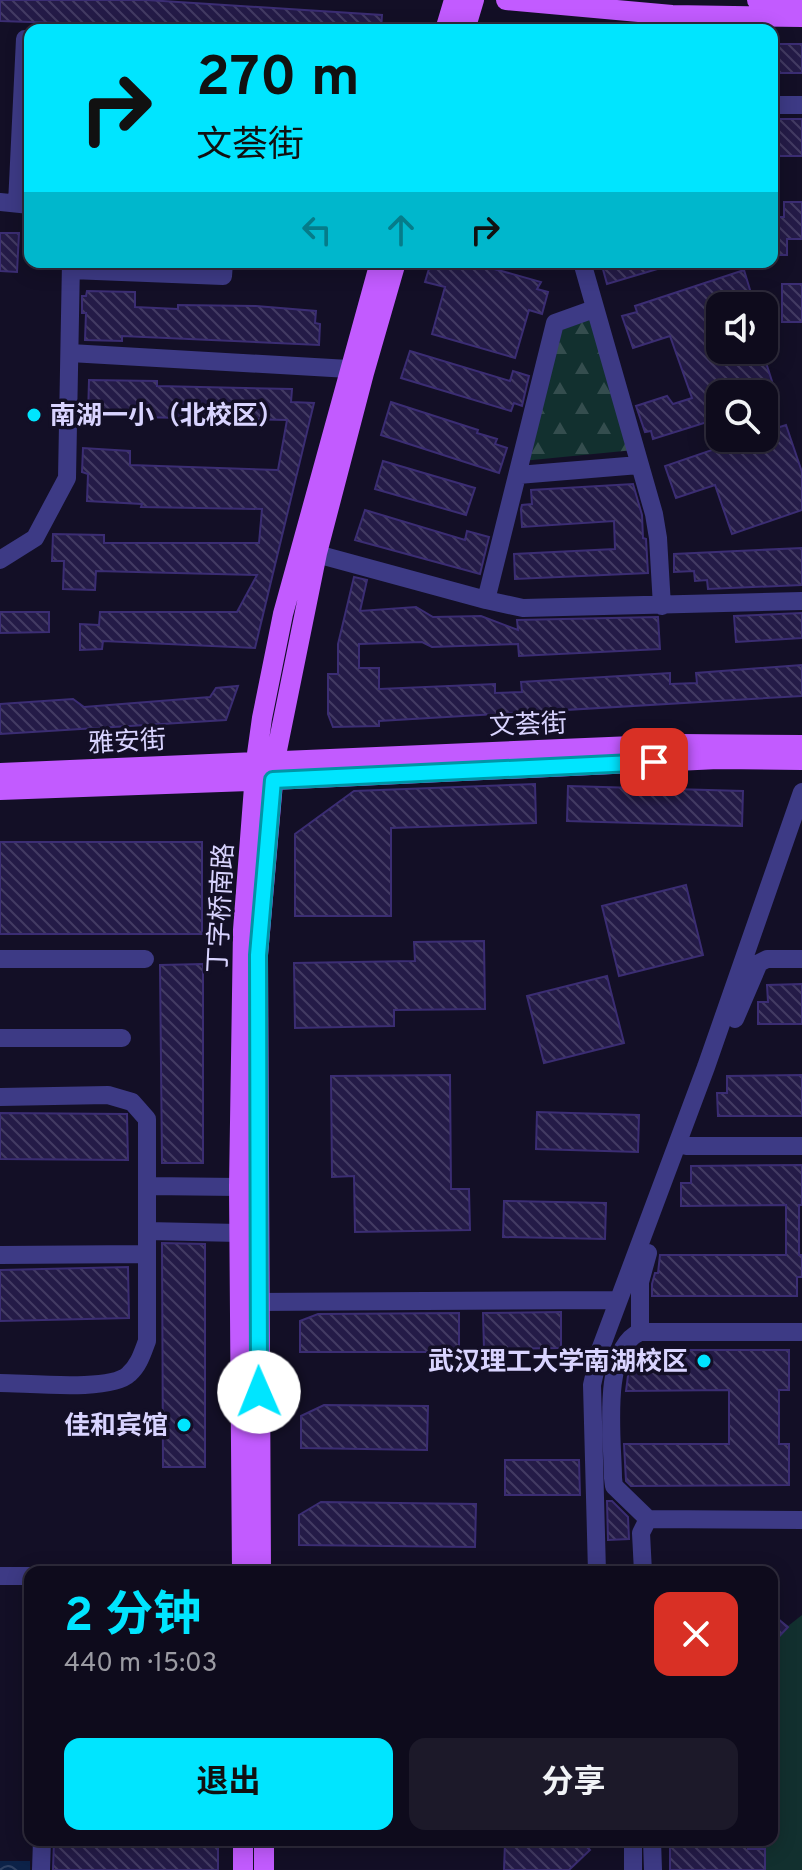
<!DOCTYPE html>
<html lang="zh">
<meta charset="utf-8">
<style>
body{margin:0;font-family:Overpass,"Noto Sans SC",sans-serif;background:#1c1929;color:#f1f3f6;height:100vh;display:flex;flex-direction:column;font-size:30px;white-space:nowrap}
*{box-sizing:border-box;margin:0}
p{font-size:26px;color:#9b9ba3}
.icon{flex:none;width:44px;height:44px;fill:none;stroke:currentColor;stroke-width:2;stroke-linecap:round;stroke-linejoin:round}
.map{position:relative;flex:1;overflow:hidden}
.sheet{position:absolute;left:24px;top:1566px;width:754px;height:280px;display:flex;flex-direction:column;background:#0e0b1c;border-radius:16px;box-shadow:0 4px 20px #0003,0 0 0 2px #2e2b3b}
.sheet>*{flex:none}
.banner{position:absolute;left:24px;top:24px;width:754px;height:244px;border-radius:16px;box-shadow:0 4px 20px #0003,0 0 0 2px #2e2b3b;background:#00e5ff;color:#111;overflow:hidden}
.tools{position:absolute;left:706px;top:292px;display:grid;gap:16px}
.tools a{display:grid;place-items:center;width:72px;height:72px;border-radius:16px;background:#0e0b1c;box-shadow:0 4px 20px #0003,0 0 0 2px #2e2b3b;font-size:40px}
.pin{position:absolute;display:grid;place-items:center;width:68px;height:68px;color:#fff;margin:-34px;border-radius:16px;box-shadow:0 4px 12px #0006}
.me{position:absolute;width:88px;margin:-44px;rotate:359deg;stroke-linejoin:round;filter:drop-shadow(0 0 6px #0008)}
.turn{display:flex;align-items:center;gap:28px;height:168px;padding:0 40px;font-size:36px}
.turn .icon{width:104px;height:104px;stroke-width:2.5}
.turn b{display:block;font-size:56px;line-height:68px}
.lanes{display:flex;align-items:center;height:76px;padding:0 40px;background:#0003;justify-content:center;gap:40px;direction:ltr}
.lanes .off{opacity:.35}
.round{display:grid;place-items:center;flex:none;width:84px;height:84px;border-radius:16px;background:#1c1929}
.overview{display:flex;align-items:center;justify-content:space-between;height:136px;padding:0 40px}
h1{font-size:48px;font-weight:700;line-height:60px;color:#00e5ff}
.primary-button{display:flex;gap:16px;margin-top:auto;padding:16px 40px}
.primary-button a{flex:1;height:92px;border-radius:16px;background:#00e5ff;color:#111;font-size:32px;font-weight:700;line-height:92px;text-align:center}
.primary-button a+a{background:#1c1929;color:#f1f3f6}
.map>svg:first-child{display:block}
.forest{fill:url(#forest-firs)}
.park{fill:#12302f}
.water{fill:url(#water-waves)}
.building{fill:url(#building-back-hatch);stroke:#3b2d73;stroke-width:2}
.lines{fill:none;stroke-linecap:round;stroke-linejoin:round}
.minor{stroke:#3d3a85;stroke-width:18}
.major{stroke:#c25bff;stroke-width:20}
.route-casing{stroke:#0095a6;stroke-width:20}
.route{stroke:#00e5ff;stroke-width:14}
.poi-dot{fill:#00e5ff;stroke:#130f26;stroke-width:3}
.labels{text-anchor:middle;stroke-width:7;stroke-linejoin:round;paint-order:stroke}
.poi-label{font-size:26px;font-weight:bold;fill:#d9d4ff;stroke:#130f26;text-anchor:end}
.street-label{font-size:26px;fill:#d9d4ff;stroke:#130f26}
</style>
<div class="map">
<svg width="802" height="1870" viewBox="0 0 802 1870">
<defs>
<pattern id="forest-firs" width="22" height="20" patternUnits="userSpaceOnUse" patternTransform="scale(2)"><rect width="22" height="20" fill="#12302f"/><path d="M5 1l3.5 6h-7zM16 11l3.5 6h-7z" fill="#344d4e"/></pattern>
<pattern id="water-waves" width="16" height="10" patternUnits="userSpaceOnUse" patternTransform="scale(2)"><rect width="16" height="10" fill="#0c2248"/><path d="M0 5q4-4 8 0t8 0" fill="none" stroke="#2f4163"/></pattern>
<pattern id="building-back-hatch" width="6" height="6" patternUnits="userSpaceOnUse" patternTransform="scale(2)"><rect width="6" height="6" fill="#241b47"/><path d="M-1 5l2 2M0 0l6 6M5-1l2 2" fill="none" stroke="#433b63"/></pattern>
</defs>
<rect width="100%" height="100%" fill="#130f26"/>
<path class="forest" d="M594,309l40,141 -112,11 33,-138z"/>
<path class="park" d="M802,1615v255h-132v-30h102v-217l5,-5 11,8z"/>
<path class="water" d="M0,1861h30v9h-30z"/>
<path class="building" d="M0,0h147l235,15 -1,15h-234v-4l-147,-5z
M772,44h30v29h-30z
M772,119h30v37h-30z
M784,202h18v37h-15v16h-15v-38h12z
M0,233h19l-2,39 -17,-1z
M431,262h38l72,20 -4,7 11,3 -6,22 -13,-4 -14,48 -83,-24 13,-47 -20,-5z
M601,262h70v3l-64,19z
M744,270l10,33 -10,3h-24v44h42l16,50 -14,4v-10h-44v24l-67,21 -2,-8 -6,1 -9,-26 31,-10 6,8 19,-6 -22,-62 -37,12 -11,-32 15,-4 -2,-6z
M782,284h20v38h-20z
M87,291l48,1v15l43,2v-4l78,1 60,5 -1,12 5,1 -1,21 -197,-9v5l-37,-1 1,-27h-4v-17h4z
M410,351l100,30 3,-10 16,5 -7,30 -8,-3 -3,8 -110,-33z
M89,380l68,1v5l135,3 -1,13 23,1 -59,245 -152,-7 -1,8 -22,1v-26l19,1 1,-13h137l20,-37 -161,-4 -1,19 -32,-1 1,-28h-12l1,-27 51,1v8h155l3,-34 -121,-2 1,-3 -55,-3 1,-27 -6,-2 1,-24 47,3v14l148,5 9,-50 -199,-4z
M391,402l87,28 -1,3 20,6 -2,5 12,4 -8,25 -118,-38z
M786,425l16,47v38l-70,24 -17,-49 -39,13 -11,-32 82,-28h17v-6z
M383,461l92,27 -9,27 -91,-26z
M633,484l9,31 1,23 3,1 2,34 -133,6 -1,-25 101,-5 -1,-28 -92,6 -1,-18 1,-4 10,-1 -1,-14z
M365,510l100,30 2,-9 22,6 -9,37 -125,-34z
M802,548v37l-94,4 -1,-9 -12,1 -1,-10 -20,1v-18z
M354,577l13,3 -7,31 56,-4 17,10 48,-1 37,14 -1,-10 141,-3 2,32 -141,7 -1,-12 -86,3 -10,-5 -63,2v24h20v21l116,-5v9l27,-1 -1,-10 149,-9v11l27,-1 -1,-10 106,-8v31l-423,25v5l-46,1 -5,-13v-40h10v-30z
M0,612h49v20l-49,1z
M802,613v25l-66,4 -2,-26z
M238,686l-12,34 -226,14v-30l73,-5 11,8 126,-10 6,-9z
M535,784l1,39 -145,5v88h-96v-82l59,-43z
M568,786l175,5 -1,35 -175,-5z
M0,842h202v92h-202z
M686,885l17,70 -84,21 -17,-70z
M484,941l1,68 -91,1v16l-99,2 -1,-65 121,-2 -1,-19z
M203,964v199h-41l-2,-198z
M607,976l17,67 -80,20 -17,-67z
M802,984v40h-44v-22h10l-1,-17z
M450,1075l1,114h18l1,41 -115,2 -1,-56 -22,1 -1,-101z
M802,1075v41h-84l-1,-23h10v-17z
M537,1112l102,3 -1,37 -102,-3z
M0,1113l127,1 1,46 -128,-1z
M802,1165v40h-3v50h3v22h-5v19h-145v-12l3,-11h3l2,-18h126v-50l-105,1v-23h10v-17z
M504,1201l102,2 -1,36 -102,-2z
M162,1243l43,1v223h-42z
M128,1267l1,51 -129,3v-51z
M561,1312v36l-77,1 -1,-36z
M459,1313v39h-159v-31l18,-7z
M637,1350h152v40h-10v54h10v41l-158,1 -5,-5 -2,-37h105v-54l-103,1 3,-23h7z
M324,1405l104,1 -1,44 -126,-2v-32z
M505,1460h74l1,35h-75z
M607,1501h5l16,16 1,22 -21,1z
M321,1502l155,2 -1,43 -176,-2v-30z
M777,1618l11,9 -16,17v-21z
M54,1840h164v30h-165z
M514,1840h67l9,10 -21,20h-65l1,-28z
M670,1840h78v9h17v21h-95z"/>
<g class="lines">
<path class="minor" d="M772,105h30
M0,202l30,3
M17,204l8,-165h5
M582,262l72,252 4,24 4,68
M71,270l152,6 1,-14
M70,353l279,16
M518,475l121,-10
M302,550l184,50 37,8 279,-7
M0,560l35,-22 32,-60 4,-216
M486,600l69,-277 39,-14
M0,959h145
M735,1019l24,-56 8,-4h35
M0,1038h122
M0,1097l108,-2 24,7 15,17v222c-5,13 -8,24 -18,33 -18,18 -101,9 -129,9
M686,1146h116
M147,1186l92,1
M147,1231l92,2
M0,1255l147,-1
M247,1302l371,-2
M640,1332v-50l8,-29
M648,1519l-34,-33 -1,-8c0,-36 -13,-128 27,-146h162
M597,1572l-5,-187 8,-35 106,-283 96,-275
M643,1572l-2,-39 7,-14 154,1
M0,1576h30
M633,1840v30
M652,1840l1,30
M41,1870l1,-30"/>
<path class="major" d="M506,0l166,15 130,2
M757,0l45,2
M445,30l9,-30
M465,30l9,-30
M0,773l680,-29 122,1
M0,790l273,-10 445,-21 84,1
M242,1572l-3,-385 4,-257 13,-169 6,-43 21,-104 97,-352
M261,1572l-3,-617 17,-195 42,-207 47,-180 32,-111
M243,1840v30
M264,1840v30"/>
</g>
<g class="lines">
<defs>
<path id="route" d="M259,1392l-1,-437 15,-175 381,-18"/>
</defs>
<use href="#route" class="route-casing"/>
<use href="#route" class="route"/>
</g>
<g class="poi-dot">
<circle cx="34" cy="415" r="8"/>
<circle cx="704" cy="1361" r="8"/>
<circle cx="184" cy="1425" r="8"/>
</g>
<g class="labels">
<g class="poi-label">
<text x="50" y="424" text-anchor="start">南湖一小（北校区）</text>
<text x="688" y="1370">武汉理工大学南湖校区</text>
<text x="168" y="1434">佳和宾馆</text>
</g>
<g class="street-label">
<text transform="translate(528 724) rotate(-2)" y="9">文荟街</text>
<text transform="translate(127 741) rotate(-3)" y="9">雅安街</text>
<text transform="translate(220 908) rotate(-87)" y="9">丁字桥南路</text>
</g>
</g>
</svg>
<div class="tools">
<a><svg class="icon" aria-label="sound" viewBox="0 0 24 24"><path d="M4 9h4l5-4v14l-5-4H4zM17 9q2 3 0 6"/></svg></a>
<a><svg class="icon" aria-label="search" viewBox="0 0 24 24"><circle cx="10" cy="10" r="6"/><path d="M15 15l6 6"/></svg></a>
</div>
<div class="pin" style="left:654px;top:762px;background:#d93025"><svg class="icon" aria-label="arrive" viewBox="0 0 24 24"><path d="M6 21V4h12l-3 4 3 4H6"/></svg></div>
<svg class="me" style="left:259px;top:1392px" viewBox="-20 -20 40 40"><circle r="19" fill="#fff"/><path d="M0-13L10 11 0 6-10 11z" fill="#00e5ff"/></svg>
<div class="banner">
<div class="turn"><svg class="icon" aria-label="right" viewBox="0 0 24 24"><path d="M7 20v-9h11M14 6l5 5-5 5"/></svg><div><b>270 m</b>文荟街</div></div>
<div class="lanes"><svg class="icon off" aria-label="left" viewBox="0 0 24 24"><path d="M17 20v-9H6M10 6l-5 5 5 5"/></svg><svg class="icon off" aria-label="ahead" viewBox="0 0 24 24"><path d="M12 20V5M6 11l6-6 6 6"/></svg><svg class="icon" aria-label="right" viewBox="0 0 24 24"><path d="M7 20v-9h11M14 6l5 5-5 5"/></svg></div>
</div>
<section class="sheet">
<div class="overview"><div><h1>2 分钟</h1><p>440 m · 15:03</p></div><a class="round" style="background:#d93025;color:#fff"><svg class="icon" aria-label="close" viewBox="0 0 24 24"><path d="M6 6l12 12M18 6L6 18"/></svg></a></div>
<div class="primary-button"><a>退出</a><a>分享</a></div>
</section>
</div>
